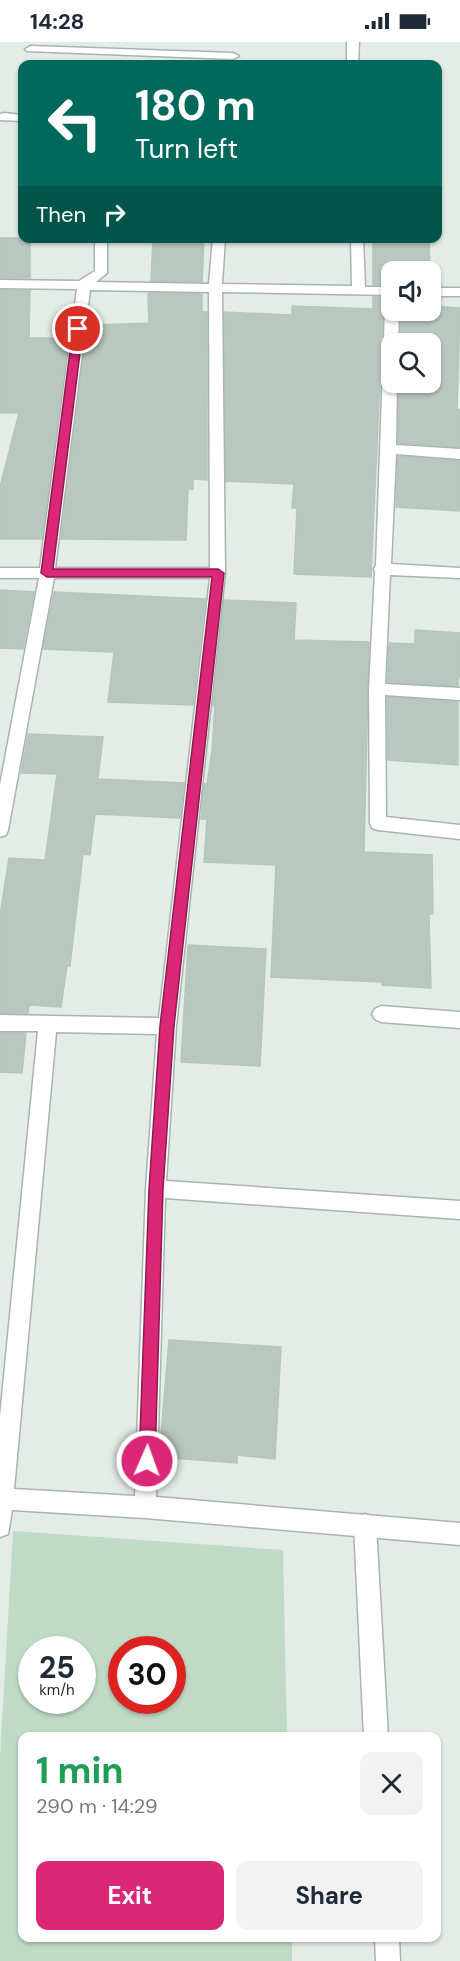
<!DOCTYPE html>
<meta charset="utf-8">
<style>
body{margin:0;font-family:"DM Sans",sans-serif;background:#f2f2f3;color:#1f2937;height:100vh;display:flex;flex-direction:column;font-size:22px;white-space:nowrap}
*{box-sizing:border-box;margin:0}
p{font-size:20px;color:#747a83}
.icon{flex:none;width:33px;height:33px;fill:none;stroke:currentColor;stroke-width:2;stroke-linecap:round;stroke-linejoin:round}
.map{position:relative;flex:1;overflow:hidden}
.panel{position:absolute;left:18px;top:1690px;width:423px;height:210px;display:flex;flex-direction:column;background:#fff;border-radius:12px;box-shadow:0 2px 4px #0004}
.panel>*{flex:none}
.banner{position:absolute;left:18px;top:18px;width:424px;height:183px;border-radius:12px;box-shadow:0 2px 4px #0004;background:#00695c;color:#fff;overflow:hidden}
.controls{position:absolute;left:381px;top:219px;display:grid;gap:12px}
.controls a{display:grid;place-items:center;width:60px;height:60px;border-radius:12px;background:#fff;box-shadow:0 2px 4px #0004;font-size:30px}
.speed{position:absolute;left:18px;top:1594px;display:flex;gap:12px;font-size:30px;font-weight:700;text-align:center}
.speed>*{display:grid;place-content:center;width:78px;height:78px;border-radius:50%;background:#fff;box-shadow:0 2px 4px #0004;line-height:1}
.speed small{font-size:15px;font-weight:400}
.speed .limit{border:9px solid #d22;background:#fff;color:#111}
.pin{position:absolute;display:grid;place-items:center;width:51px;height:51px;color:#fff;margin:-26px;border:3px solid #fff;border-radius:50%;box-shadow:0 2px 6px #0007}
.me{position:absolute;width:66px;margin:-33px;rotate:2deg;stroke-linejoin:round;filter:drop-shadow(0 0 4px #0008)}
.turn{display:flex;align-items:center;gap:21px;height:126px;padding:0 18px;font-size:27px}
.turn .icon{width:78px;height:78px;stroke-width:2.5}
.turn b{display:block;font-size:42px;line-height:51px}
.then{display:flex;align-items:center;height:57px;padding:0 18px;background:#0003;gap:12px;font-size:22px}
.round{display:grid;place-items:center;flex:none;width:63px;height:63px;border-radius:12px;background:#f2f2f3}
.overview{display:flex;align-items:center;justify-content:space-between;height:102px;padding:0 18px}
h1{font-size:36px;font-weight:700;line-height:45px;color:#1e9e55}
.primary-button{display:flex;gap:12px;margin-top:auto;padding:12px 18px}
.primary-button a{flex:1;height:69px;border-radius:12px;background:#db2777;color:#fff;font-size:24px;font-weight:700;line-height:69px;text-align:center}
.primary-button a+a{background:#f2f2f3;color:#1f2937}
.status{display:flex;justify-content:space-between;align-items:center;height:42px;padding:0 30px;background:#fff;direction:ltr}
.status svg{height:16px;fill:currentColor}
.map>svg:first-child{display:block}
.green{fill:#bfdbc6;fill-rule:evenodd}
.building{fill:#b9c7c1;stroke:#b7c5bf;stroke-width:1.5}
.lines{fill:none;stroke-linecap:round;stroke-linejoin:round}
.service-casing{stroke:#a7b4af;stroke-width:3}
.minor-casing{stroke:#a7b4af;stroke-width:3}
.service{fill:#fff;fill-rule:evenodd}
.minor{fill:#fff;fill-rule:evenodd}
.route{fill:#db2777;stroke:#8e194d;stroke-width:1.5}
</style>
<div class="status"><b>14:28</b><svg viewBox="0 0 49 12"><path d="M0 12V9h3v3zM5 12V6h3v6zM10 12V3h3v9zM15 12V0h3v12zM26 1h20v11H26zM47 4h2v5h-2z"/></svg></div>
<div class="map">
<svg width="460" height="1919" viewBox="0 0 460 1919">
<rect width="100%" height="100%" fill="#e4ece8"/>
<path class="green" d="M13,1489l270,19 4,187h-265v201h270v23h-292v-204zM32,1608h50v51h-50zM122,1608h50v51h-50z"/>
<path class="building" d="M0,196h30v40h-30z
M153,196h51l-2,44 -51,-1z
M373,196h56l1,34h-38v13h-19z
M0,248l30,1 -1,47h39l-26,201h-42v-52l19,-74h-19z
M150,251l52,1v18h5v168l-14,-1v10h-5l-2,51 -125,-1 25,-201h12l-1,-13 52,-2 -1,-29z
M373,255h19v7l-9,6 -12,267 -77,-3 3,-66h-5l2,-24 -68,-3 -2,-169 68,3v-9l81,3z
M430,256l2,8 28,2 -3,101 3,1v37l-62,-4 1,-61h31v-38h-30l1,-34h29z
M398,414l62,5v50l-64,-4z
M0,548l34,2 -11,57 -23,-1z
M54,550l151,7 -12,106 -85,-3 6,-50 -71,-3z
M224,558l72,3 -2,37 75,2 -5,210 68,3 1,59h-4l2,74 -49,-3v-3l-111,-5 5,-112 -72,-3 3,-43h-6l3,-35h3l5,-33 3,-45h-2z
M415,588l45,3v44h-2v9l-71,-4 2,-39 26,1z
M387,655l71,5v63l-70,-5z
M28,692l75,3 -5,42 86,4 -4,35 -85,-4 -5,41 -7,-1 -13,112h-3l-6,41 -32,-2 -1,8h-28v-98l9,-57 36,2 12,-86 -36,-1z
M188,903l78,4 -6,117 -79,-4z
M0,991h26l-4,40 -22,-1z
M169,1298l112,7 -6,112 -38,-4v8l-78,-6z"/>
<g class="lines">
<defs>
<path id="service" d="M365,1472l8,3 3,8 12,212h-24l-10,-212 3,-8z
M375,1896h24l1,23h-24z"/>
<path id="minor" d="M347,0h12l-1,22h-11z
M31,4l202,7 6,3 -6,3 -206,-8 -2,-2z
M4,71l18,2v6l-22,-1v-6z
M95,196h12v35l-11,9 113,2 4,-46h12l-3,46 130,2 -1,-48h12l2,49h27v8l-170,-3 3,281 -49,453 -10,155 294,20v18l-295,-21 -9,299 304,26v22l-315,-27 -133,-8 -4,24 -8,3v-120l38,-386h-38v-16l159,3 51,-440h-156l-46,252 -2,5 -6,2v-52l39,-207h-39v-10h40l37,-279 -77,-1v-8l79,1 16,-10zM90,248l119,2 1,276h-155zM56,990l101,2 -11,155 -11,307 -121,-7z
M430,246h30v8h-30z
M392,264v4h7l-1,34h-6v38h5l-1,63 64,4v10l-64,-5 -5,110 69,4v10l-70,-3 -5,109 75,4v12l-75,-5 1,122 74,8v14l-82,-9 -6,-2 -2,-5 -1,-134 6,-117 -1,-3 2,-4 9,-255z
M381,964l79,6v16l-79,-6 -6,-3 -3,-5 3,-5z"/>
</defs>
<use href="#service" class="service-casing"/>
<use href="#minor" class="minor-casing"/>
<use href="#service" class="service"/>
<use href="#minor" class="minor"/>
</g>
<path class="route" d="M78,283l5,4 -30,240h165l6,4 -50,453 -11,163 -8,272 -3,6 -5,2 -6,-2 -2,-6 10,-272 11,-163 52,-449h-165l-6,-4 32,-244z"/>
</svg>
<div class="controls">
<a><svg class="icon" aria-label="sound" viewBox="0 0 24 24"><path d="M4 9h4l5-4v14l-5-4H4zM17 9q2 3 0 6"/></svg></a>
<a><svg class="icon" aria-label="search" viewBox="0 0 24 24"><circle cx="10" cy="10" r="6"/><path d="M15 15l6 6"/></svg></a>
</div>
<div class="speed"><div>25<small>km/h</small></div><div class="limit">30</div></div>
<div class="pin" style="left:78px;top:287px;background:#d93025"><svg class="icon" aria-label="arrive" viewBox="0 0 24 24"><path d="M6 21V4h12l-3 4 3 4H6"/></svg></div>
<svg class="me" style="left:147px;top:1419px" viewBox="-20 -20 40 40"><circle r="17" fill="#db2777" stroke="#fff" stroke-width="3"/><path d="M0-11L8 9 0 5-8 9z" fill="#fff"/></svg>
<div class="banner">
<div class="turn"><svg class="icon" aria-label="left" viewBox="0 0 24 24"><path d="M17 20v-9H6M10 6l-5 5 5 5"/></svg><div><b>180 m</b>Turn left</div></div>
<div class="then">Then<svg class="icon" aria-label="right" viewBox="0 0 24 24"><path d="M7 20v-9h11M14 6l5 5-5 5"/></svg></div>
</div>
<section class="panel">
<div class="overview"><div><h1>1 min</h1><p>290 m · 14:29</p></div><a class="round"><svg class="icon" aria-label="close" viewBox="0 0 24 24"><path d="M6 6l12 12M18 6L6 18"/></svg></a></div>
<div class="primary-button"><a>Exit</a><a>Share</a></div>
</section>
</div>
